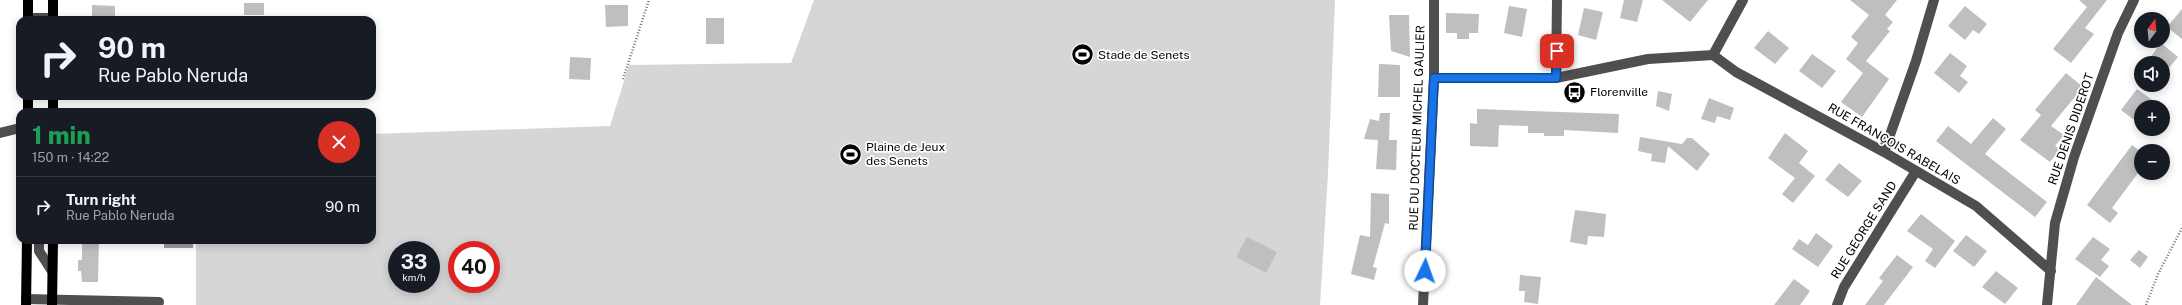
<!DOCTYPE html>
<meta charset="utf-8">
<style>
body{margin:0;font-family:"Public Sans",sans-serif;background:#20242c;color:#f1f3f6;height:100vh;display:flex;flex-direction:column;font-size:15px;white-space:nowrap}
*{box-sizing:border-box;margin:0}
p{font-size:13px;color:#9ea1a6}
.icon{flex:none;width:22px;height:22px;fill:none;stroke:currentColor;stroke-width:2;stroke-linecap:round;stroke-linejoin:round}
.map{position:relative;flex:1;overflow:hidden}
.drawer{position:absolute;left:16px;top:108px;width:360px;height:136px;display:flex;flex-direction:column;background:#171b24;border-radius:12px;box-shadow:0 2px 10px #0003}
.drawer>*{flex:none}
.guide{position:absolute;left:16px;top:16px;width:360px;height:84px;border-radius:12px;box-shadow:0 2px 10px #0003;background:#171b24;color:#f1f3f6;overflow:hidden}
.needle{width:26px;rotate:16deg}
.fabs{position:absolute;left:2134px;top:12px;display:grid;gap:8px}
.fabs a{display:grid;place-items:center;width:36px;height:36px;border-radius:50%;background:#171b24;box-shadow:0 2px 10px #0003;font-size:20px}
.speed{position:absolute;left:388px;top:241px;display:flex;gap:8px;font-size:20px;font-weight:700;text-align:center}
.speed>*{display:grid;place-content:center;width:52px;height:52px;border-radius:50%;background:#171b24;box-shadow:0 2px 10px #0003;line-height:1}
.speed small{font-size:10px;font-weight:400}
.speed .limit{border:6px solid #d22;background:#fff;color:#111}
.pin{position:absolute;display:grid;place-items:center;width:34px;height:34px;color:#fff;margin:-17px;border-radius:8px;box-shadow:0 2px 6px #0006}
.me{position:absolute;width:44px;margin:-22px;rotate:3deg;stroke-linejoin:round;filter:drop-shadow(0 0 3px #0008)}
.turn{display:flex;align-items:center;gap:14px;height:84px;padding:0 16px;font-size:18px}
.turn .icon{width:52px;height:52px;stroke-width:2.5}
.turn b{display:block;font-size:28px;line-height:34px}
.round{display:grid;place-items:center;flex:none;width:42px;height:42px;border-radius:21px;background:#20242c}
.head{display:flex;align-items:center;justify-content:space-between;height:68px;padding:0 16px}
h1{font-size:24px;font-weight:800;line-height:30px;color:#1e9e55}
ul{padding:0;list-style:none}
li{display:flex;align-items:center;gap:12px;height:60px;padding:0 16px;border-top:1px solid #363941}
li div{flex:1}
li b{display:block;font-size:15px}
li em{font-style:normal}
.map>svg:first-child{display:block}
.green{fill:#d6d6d6;fill-rule:evenodd}
.water{fill:#9d9d9d}
.building{fill:#bfbfbf}
.lines{fill:none;stroke-linecap:round;stroke-linejoin:round}
.path{stroke:#717171;stroke-width:2.5;stroke-dasharray:1 2;stroke-linecap:butt}
.minor{stroke:#4f4f4f;stroke-width:10}
.major{stroke:#000;stroke-width:10}
.route-casing{stroke:#114b97;stroke-width:10}
.route{stroke:#1a73e8;stroke-width:7}
.labels{text-anchor:middle;stroke-width:3.5;stroke-linejoin:round;paint-order:stroke}
.poi-label{font-size:12px;fill:#000;stroke:#fff;text-anchor:start}
.street-label{font-size:12px;fill:#000;stroke:#fff}
</style>
<div class="map">
<svg width="2182" height="305" viewBox="0 0 2182 305">
<rect width="100%" height="100%" fill="#fff"/>
<path class="green" d="M814,0h521l-7,174 -8,131h-1124v-65h176v-106l238,-8 19,-61 162,-2zM397,250h34v34h-34zM457,250h34v34h-34z"/>
<path class="water" d="M164,240h29v8h-29z"/>
<path class="building" d="M1624,0h19l-6,22 -17,-4z
M1662,0h46l-18,22z
M1850,0h47l-12,15 8,7 -6,7 3,2 -24,30 23,18 -27,38 -21,-15 22,-29 -17,-14 12,-16 -7,-6 18,-22z
M2079,0h28l-22,28 9,6 -23,29 -18,-14 34,-42z
M244,3h20v12h-20z
M92,5l23,1v14h-23z
M605,5h23v21l-22,1z
M1509,6l18,3 -5,28 -18,-4z
M1965,6l22,18 -8,10 -6,-4 -8,10 -17,-14z
M1584,8l19,4 -7,28 -18,-5z
M2182,9v30l-15,-12z
M1446,13l33,1 -1,19h-9v6h-12v-6h-11z
M1389,15h20l1,42 -19,-6z
M706,18h18v26h-18z
M1768,31l21,17 -14,16 -21,-16z
M2161,43l17,14 -15,18v-12h-17z
M1950,53l17,13 -7,10 8,6 -9,11 -25,-20z
M1812,54l24,17 -14,17 -23,-17z
M570,57l21,1 -1,22 -21,-1z
M1379,64l21,1v32h-22z
M2066,73l17,14 -32,39 13,9 -9,11 5,3 -10,13 -30,-22 21,-25 -6,-5z
M2137,89l25,18h-21v18l-20,-15z
M1658,91l14,3 -3,17 -13,-5z
M1709,98l25,10 -4,12 -13,-4 -2,7 -14,-4z
M1477,109l142,5 -1,19 -54,-3v6h-20v-3h-16v-7l-29,-1 -1,22 -28,-1v-23l7,1z
M1380,113h10l-1,27h8l-1,30 -20,-1 2,-29 -14,-1 6,-20 9,2z
M1993,118l13,11 -21,25 62,48 -12,15 -99,-76 12,-15 23,18z
M1785,133l23,18 -9,12 16,13 -22,27 -11,-9 13,-16 -27,-20z
M1640,137l42,7 5,-6h5l18,16 -13,17 -29,-25 -3,17 -14,-2 1,-7 -14,-3z
M2132,145l9,7v17l-29,39 6,5 -8,10 -23,-18z
M1839,163l23,18 -14,16 -23,-17z
M1371,193l18,1v30l-4,-1 -12,44 4,1 -3,12 -23,-6 9,-39 10,2z
M1575,210l31,4 -2,23 -16,-1 -1,9 -17,-3z
M1921,214l34,27 -20,27 -10,-7 8,-12 -26,-18z
M1816,233l17,13 -15,21 -26,-18 7,-10 9,6z
M1966,235l21,16 -13,16 -21,-16z
M1247,237l30,15 -11,21 -30,-16z
M2093,237l17,12 -9,11 8,6 -9,11 -25,-18z
M82,240h17l-1,42h-16l-1,-11h-3v-11h4z
M2139,250l9,7 -8,11 -10,-8z
M1897,255l16,12 -29,38h-19l18,-24 -4,-3z
M1996,271l22,17 -13,16 -23,-17z
M1520,275l21,2 -3,27 -14,-2 1,-11h-6z
M2096,277l36,28h-56z
M1794,279l16,12 -10,14h-26z"/>
<g class="lines">
<path class="path" d="M623,79l26,-79
M2146,305l12,-31 24,-46"/>
<path class="minor" d="M28,18h25
M1713,55l23,17 148,80 92,54 75,65
M1713,55l30,-55
M1434,78h122l92,-19 65,-4
M1556,78l1,-78
M0,133l20,-5
M1884,152l32,-91 18,-61
M39,240v11l13,20
M26,299l133,3 -1,3
M1423,305l11,-227v-78
M1837,305l7,-18 72,-116
M2047,305l8,-82 19,-66 44,-124 16,-33"/>
<path class="major" d="M28,0v20
M53,20v-20
M28,96v16
M53,112v-16
M26,305l1,-65
M52,305l1,-65"/>
</g>
<g class="lines">
<defs>
<path id="route" d="M1425,271l9,-193h122l1,-27"/>
</defs>
<use href="#route" class="route-casing"/>
<use href="#route" class="route"/>
</g>
<defs>
<symbol id="stadium-disc" viewBox="-11 -11 22 22"><circle r="9.5" fill="#000" stroke="#fff"/><path d="M0-5a6.5 5 0 1 0 0 10a6.5 5 0 1 0 0-10ZM-3.5-1.8h7v3.6h-7Z" fill="#fff"/></symbol>
<symbol id="bus-disc" viewBox="-11 -11 22 22"><circle r="9.5" fill="#000" stroke="#fff"/><path d="M-5-6H5V4H4V6H2V4H-2V6H-4V4H-5ZM-3.5-4V0h7V-4ZM-3.5 1.2v1.5H-2V1.2ZM2 1.2v1.5H3.5V1.2Z" fill="#fff"/></symbol>
</defs>
<g fill-rule="evenodd">
<use href="#stadium-disc" x="1070" y="42" width="25" height="25"/>
<use href="#bus-disc" x="1562" y="80" width="25" height="25"/>
<use href="#stadium-disc" x="838" y="142" width="25" height="25"/>
</g>
<g class="labels">
<g class="poi-label">
<text x="1098" y="59">Stade de Senets</text>
<text x="1590" y="96">Florenville</text>
<text x="866" y="151">Plaine de Jeux<tspan x="866" dy="14">des Senets</tspan></text>
</g>
<g class="street-label">
<text transform="translate(1417 128) rotate(-88)" y="4">RUE DU DOCTEUR MICHEL GAULIER</text>
<text transform="translate(2071 129) rotate(-71)" y="4">RUE DENIS DIDEROT</text>
<text transform="translate(1894 144) rotate(30)" y="4">RUE FRANÇOIS RABELAIS</text>
<text transform="translate(1864 230) rotate(-58)" y="4">RUE GEORGE SAND</text>
</g>
</g>
</svg>
<div class="fabs">
<a><svg class="needle" viewBox="-14 -14 28 28"><path d="M0-13l5 13h-10z" fill="#e53935"/><path d="M0 13l5-13h-10z" fill="#9ea1a6"/></svg></a>
<a><svg class="icon" aria-label="sound" viewBox="0 0 24 24"><path d="M4 9h4l5-4v14l-5-4H4zM17 9q2 3 0 6"/></svg></a>
<a>+</a>
<a>−</a>
</div>
<div class="speed"><div>33<small>km/h</small></div><div class="limit">40</div></div>
<div class="pin" style="left:1557px;top:51px;background:#d93025"><svg class="icon" aria-label="arrive" viewBox="0 0 24 24"><path d="M6 21V4h12l-3 4 3 4H6"/></svg></div>
<svg class="me" style="left:1425px;top:271px" viewBox="-20 -20 40 40"><circle r="19" fill="#fff"/><path d="M0-13L10 11 0 6-10 11z" fill="#1a73e8"/></svg>
<div class="guide">
<div class="turn"><svg class="icon" aria-label="right" viewBox="0 0 24 24"><path d="M7 20v-9h11M14 6l5 5-5 5"/></svg><div><b>90 m</b>Rue Pablo Neruda</div></div>
</div>
<section class="drawer">
<div class="head"><div><h1>1 min</h1><p>150 m · 14:22</p></div><a class="round" style="background:#d93025;color:#fff"><svg class="icon" aria-label="close" viewBox="0 0 24 24"><path d="M6 6l12 12M18 6L6 18"/></svg></a></div>
<ul>
<li><svg class="icon" aria-label="right" viewBox="0 0 24 24"><path d="M7 20v-9h11M14 6l5 5-5 5"/></svg><div><b>Turn right</b><p>Rue Pablo Neruda</p></div><em>90 m</em></li>
</ul>
</section>
</div>
